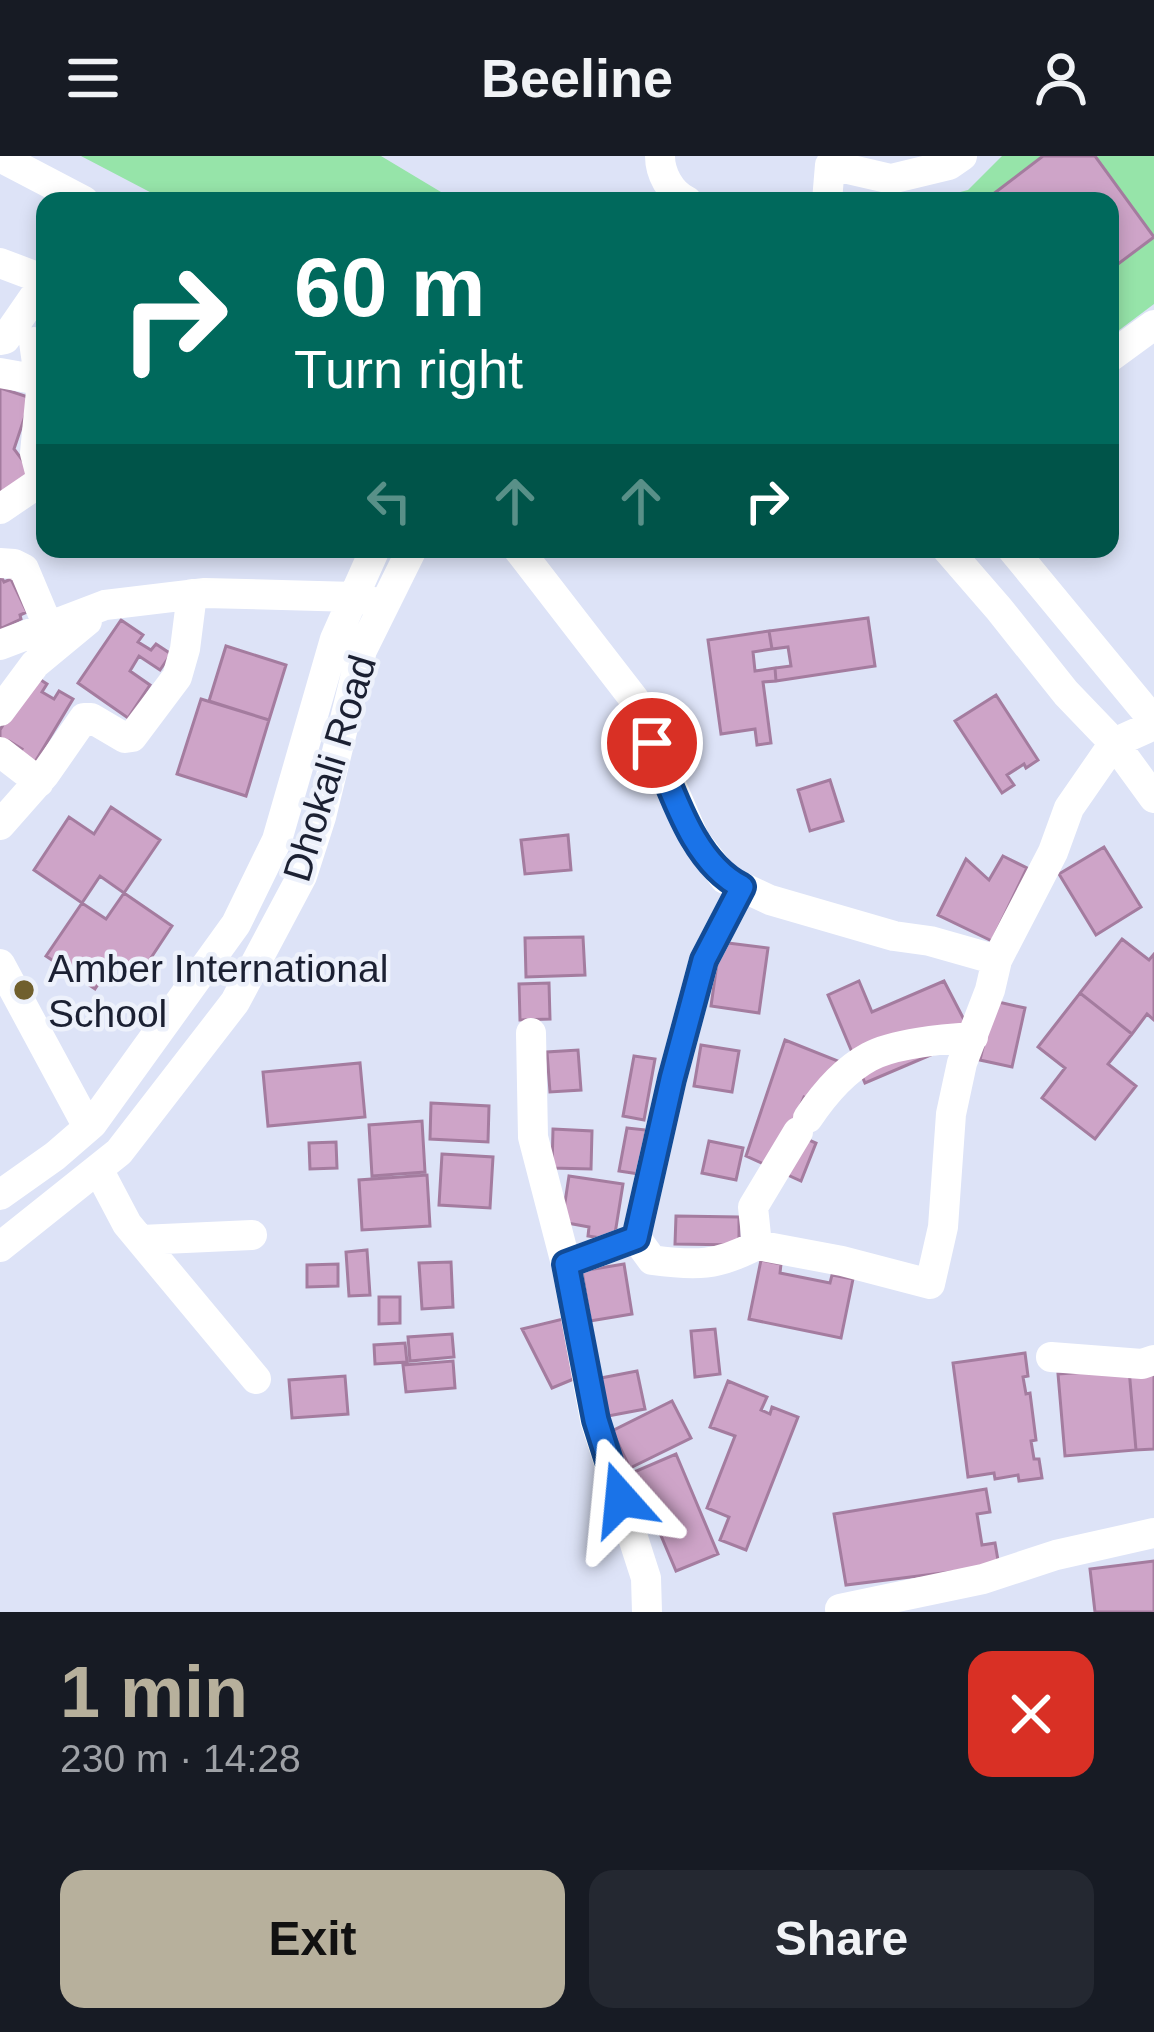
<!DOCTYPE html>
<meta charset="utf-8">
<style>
body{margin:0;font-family:Helvetica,sans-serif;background:#242831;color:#f1f3f6;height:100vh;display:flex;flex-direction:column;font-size:45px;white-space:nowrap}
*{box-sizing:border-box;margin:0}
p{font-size:39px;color:#9ea1a6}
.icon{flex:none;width:66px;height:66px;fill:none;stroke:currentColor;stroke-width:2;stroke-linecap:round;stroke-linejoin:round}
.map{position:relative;height:1456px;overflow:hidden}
.sheet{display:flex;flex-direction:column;background:#171b24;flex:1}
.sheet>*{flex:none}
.banner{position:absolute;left:36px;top:36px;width:1083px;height:366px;border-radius:24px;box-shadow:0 6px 18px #0003;background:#00695c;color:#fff;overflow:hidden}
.pin{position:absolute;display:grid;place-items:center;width:102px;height:102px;color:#fff;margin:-51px;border:6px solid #fff;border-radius:50%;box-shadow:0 3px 12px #0007}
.me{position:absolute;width:132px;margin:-66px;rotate:342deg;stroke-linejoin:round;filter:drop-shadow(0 0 9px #0008)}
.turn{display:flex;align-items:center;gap:42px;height:252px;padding:0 60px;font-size:54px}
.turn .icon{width:156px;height:156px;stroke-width:2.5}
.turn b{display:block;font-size:84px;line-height:102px}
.lanes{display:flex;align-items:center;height:114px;padding:0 60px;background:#0003;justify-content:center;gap:60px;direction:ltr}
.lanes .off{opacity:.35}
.round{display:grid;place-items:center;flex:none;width:126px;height:126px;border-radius:24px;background:#242831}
.head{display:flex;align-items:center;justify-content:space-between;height:204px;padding:0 60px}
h1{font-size:72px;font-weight:700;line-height:90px;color:#b7b09c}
.button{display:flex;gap:24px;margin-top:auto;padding:24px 60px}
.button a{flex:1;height:138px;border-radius:24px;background:#b7b09c;color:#111;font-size:48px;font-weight:700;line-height:138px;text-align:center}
.button a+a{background:#242831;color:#f1f3f6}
header{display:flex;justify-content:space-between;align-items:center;height:156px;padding:0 60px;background:#171b24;font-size:54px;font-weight:700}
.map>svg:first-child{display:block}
.green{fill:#96e4a9}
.building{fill:#cea4c8;stroke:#a47c9f;stroke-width:3}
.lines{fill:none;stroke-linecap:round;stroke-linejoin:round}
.minor{stroke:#fff;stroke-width:30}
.route-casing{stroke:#114b97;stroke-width:30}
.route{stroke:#1a73e8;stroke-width:21}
.poi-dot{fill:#705f2d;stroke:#edf1fb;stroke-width:4.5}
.labels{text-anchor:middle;stroke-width:9;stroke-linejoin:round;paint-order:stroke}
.street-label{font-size:39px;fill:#1b2032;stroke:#edf1fb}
.poi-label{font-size:39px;fill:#1b2032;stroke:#edf1fb;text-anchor:start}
</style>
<header><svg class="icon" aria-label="menu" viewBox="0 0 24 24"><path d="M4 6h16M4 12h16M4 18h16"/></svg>Beeline<svg class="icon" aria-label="person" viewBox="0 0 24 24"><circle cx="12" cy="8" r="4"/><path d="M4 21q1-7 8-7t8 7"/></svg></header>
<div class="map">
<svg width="1154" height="1456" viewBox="0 0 1154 1456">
<rect width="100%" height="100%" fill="#dde3f7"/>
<path class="green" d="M81,0h300l75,45h-289z
M1002,0h152v148l-44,33v-136h-186l44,-11z"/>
<path class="building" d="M1043,0h52l59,81 -44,33v-69h-126z
M0,232l31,10 -17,51 21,28 -35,27z
M0,418l4,8 7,-3 16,33 -7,3 1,4 -21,10z
M868,462l7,48 -99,15 -1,-13 16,-2 -3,-19 -16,2 -3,-18z
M121,464l22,15 -5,7 13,8 5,-6 15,10 -11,16 -21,-14 -9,15 20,14 -22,33 -50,-35z
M769,475l3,18 -19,3 2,19 20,-3 1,13 -13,1 8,61 -14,2 -2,-16 -34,5 -13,-94z
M226,490l60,19 -17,55 -60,-19z
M33,519l14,9 -5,8 12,7 5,-8 14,8 -41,68 -15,-10 5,-8 -13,-8 -9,6v-17z
M996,539l42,65 -12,8 -2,-4 -17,11 7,10 -12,8 -47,-72z
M201,543l68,21 -23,76 -69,-22z
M830,624l13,41 -33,10 -12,-41z
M111,651l49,33 -36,53 -24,-17 -18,27 -48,-33 35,-53 25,17z
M568,679l3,35 -46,4 -4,-34z
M1104,691l37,60 -45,28 -37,-61z
M1003,700l24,12 -35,73 -54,-26 28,-56 23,21z
M124,737l48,33 -35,53 -24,-17 -18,27 -49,-33 36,-53 24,16z
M583,781l2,38 -59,2 -1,-39z
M1122,783l27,21 5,-6v66l-7,-6 -15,20 -52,-41z
M720,786l48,6 -9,65 -48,-7z
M859,825l13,31 72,-31 29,56 -108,46 -37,-88z
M549,827l1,36 -30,1 -1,-36z
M1080,837l52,41 -24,30 28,22 -41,53 -53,-41 23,-30 -27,-21z
M994,845l31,7 -13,59 -32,-7z
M785,884l53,21 -17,43 -17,-7 -14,35 26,11 -15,38 -55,-25z
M701,889l38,6 -7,41 -38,-6z
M578,894l3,40 -31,2 -3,-40z
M634,900l21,3 -11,61 -21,-4z
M360,907l5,54 -97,9 -5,-54z
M431,947l58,3 -1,36 -58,-3z
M422,965l3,51 -53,4 -3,-51z
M627,972l19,2 -7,44 -20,-3z
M553,973l39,2 -1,38 -39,-1z
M709,985l34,7 -7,32 -34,-7z
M336,986l1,26 -27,1 -1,-26z
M442,998l51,3 -3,51 -51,-3z
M427,1019l3,51 -68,4 -3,-50z
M569,1020l54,8 -9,56 -26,-4 1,-9 -27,-5z
M676,1060l63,1v28l-64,-1z
M367,1094l3,45 -21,1 -3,-44z
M761,1104l20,4 -1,9 50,10 2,-8 21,4 -12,59 -92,-19z
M451,1106l2,45 -31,2 -3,-46z
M338,1108v22l-31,1v-22z
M624,1108l8,50 -42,7 -8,-50z
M379,1141h21v26l-21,1z
M563,1163l13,59 -24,10 -30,-59z
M715,1173l5,45 -25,3 -4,-46z
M452,1178l2,23 -44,4 -2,-24z
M405,1187l2,19 -32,2 -1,-19z
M1025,1197l3,23 -5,1 3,17 4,-1 6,47 -5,1 3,18h5l3,19 -23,3 -1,-6 -23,4 -1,-6 -26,4 -15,-114z
M453,1205l2,27 -49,4 -3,-27z
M1154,1211v82l-18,1 -7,-81z
M1129,1213l7,81 -71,6 -7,-82z
M637,1215l8,38 -37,7 -7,-38z
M345,1220l3,38 -56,4 -3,-38z
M728,1225l39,16 -6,13 9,4 2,-7 26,10 -52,133 -26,-10 9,-23 -22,-9 28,-72 -25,-9z
M672,1245l19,37 -61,30 -18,-37z
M676,1298l42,100 -42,17 -42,-99z
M986,1333l4,23 -13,2 5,31 13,-2 4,23 -153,19 -12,-71z
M1154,1405v51h-59l-5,-43z"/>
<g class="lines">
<path class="minor" d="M660,0c0,17 10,37 27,45
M0,1l84,44
M827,45l3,-36 61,14 58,-14 13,-9
M0,107l45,17
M0,184l5,-1 40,-58
M1110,201l44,-32
M0,217l39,7
M0,353l37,-25 4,-8 -6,-23 6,-62 -7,-49
M518,393l116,150 61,141 30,39 45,21 124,36 36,5 67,19
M947,393l52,60 67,84 48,50 40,55
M1012,393l142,172
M0,407l14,1 10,5 24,57
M0,489l105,-40 100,-12 150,4 13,3
M0,555l35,-47 52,-43
M0,596l39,30
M0,669l45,-51 39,-56h7l34,20 7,-1 45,-60 8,-28 7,-55
M0,808l88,163
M531,877l2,104 33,127
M808,962c16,-24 35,-47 61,-61 25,-14 75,-18 104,-20
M98,1013l29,55 129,155
M0,1039l55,-39 37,-32 144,-200 41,-84 58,-201 40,-90
M636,1082l16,22c44,6 65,6 105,-15
M141,1084l111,-5
M757,1089l85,16 88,23 13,-57 8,-113 11,-51 28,-73 7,-30 56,-108 16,-44 45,-65 40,-18
M757,1089l-4,-38 45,-75
M0,1091l119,-95 116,-150 67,-126 19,-59 41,-167 50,-101
M1051,1201l91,7 12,-4
M840,1453l143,-30 73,-24 98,-22
M647,1456l-1,-34 -51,-158 -29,-156 70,-26 36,-159 32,-119 38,-73"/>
</g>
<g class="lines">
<defs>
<path id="route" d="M621,1343l-25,-79 -30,-156 70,-26 36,-159 32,-119 38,-73c-50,-25 -69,-96 -90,-144"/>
</defs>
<use href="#route" class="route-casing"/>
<use href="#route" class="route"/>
</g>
<circle class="poi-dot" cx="24" cy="834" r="12"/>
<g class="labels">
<g class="street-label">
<text transform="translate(329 612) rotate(-73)" y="14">Dhokali Road</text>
</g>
<g class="poi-label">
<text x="48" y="826">Amber International<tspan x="48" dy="45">School</tspan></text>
</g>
</g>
</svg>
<div class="pin" style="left:652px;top:587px;background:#d93025"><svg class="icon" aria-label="arrive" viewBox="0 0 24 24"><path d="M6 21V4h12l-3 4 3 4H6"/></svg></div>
<svg class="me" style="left:621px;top:1343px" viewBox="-20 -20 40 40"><path d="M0-17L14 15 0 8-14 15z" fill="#1a73e8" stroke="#fff" stroke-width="4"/></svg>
<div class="banner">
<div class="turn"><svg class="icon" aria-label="right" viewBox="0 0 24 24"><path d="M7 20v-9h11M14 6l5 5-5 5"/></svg><div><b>60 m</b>Turn right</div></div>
<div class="lanes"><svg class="icon off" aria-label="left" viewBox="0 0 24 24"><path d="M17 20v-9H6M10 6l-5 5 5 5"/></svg><svg class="icon off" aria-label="ahead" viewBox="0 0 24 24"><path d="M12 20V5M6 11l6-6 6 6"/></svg><svg class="icon off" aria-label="ahead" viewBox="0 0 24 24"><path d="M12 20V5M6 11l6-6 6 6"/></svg><svg class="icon" aria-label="right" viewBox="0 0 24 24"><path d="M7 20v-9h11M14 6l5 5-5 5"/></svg></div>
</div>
</div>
<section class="sheet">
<div class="head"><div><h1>1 min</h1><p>230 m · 14:28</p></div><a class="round" style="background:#d93025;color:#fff"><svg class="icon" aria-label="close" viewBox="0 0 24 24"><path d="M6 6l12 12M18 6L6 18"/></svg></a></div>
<div class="button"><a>Exit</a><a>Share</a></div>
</section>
